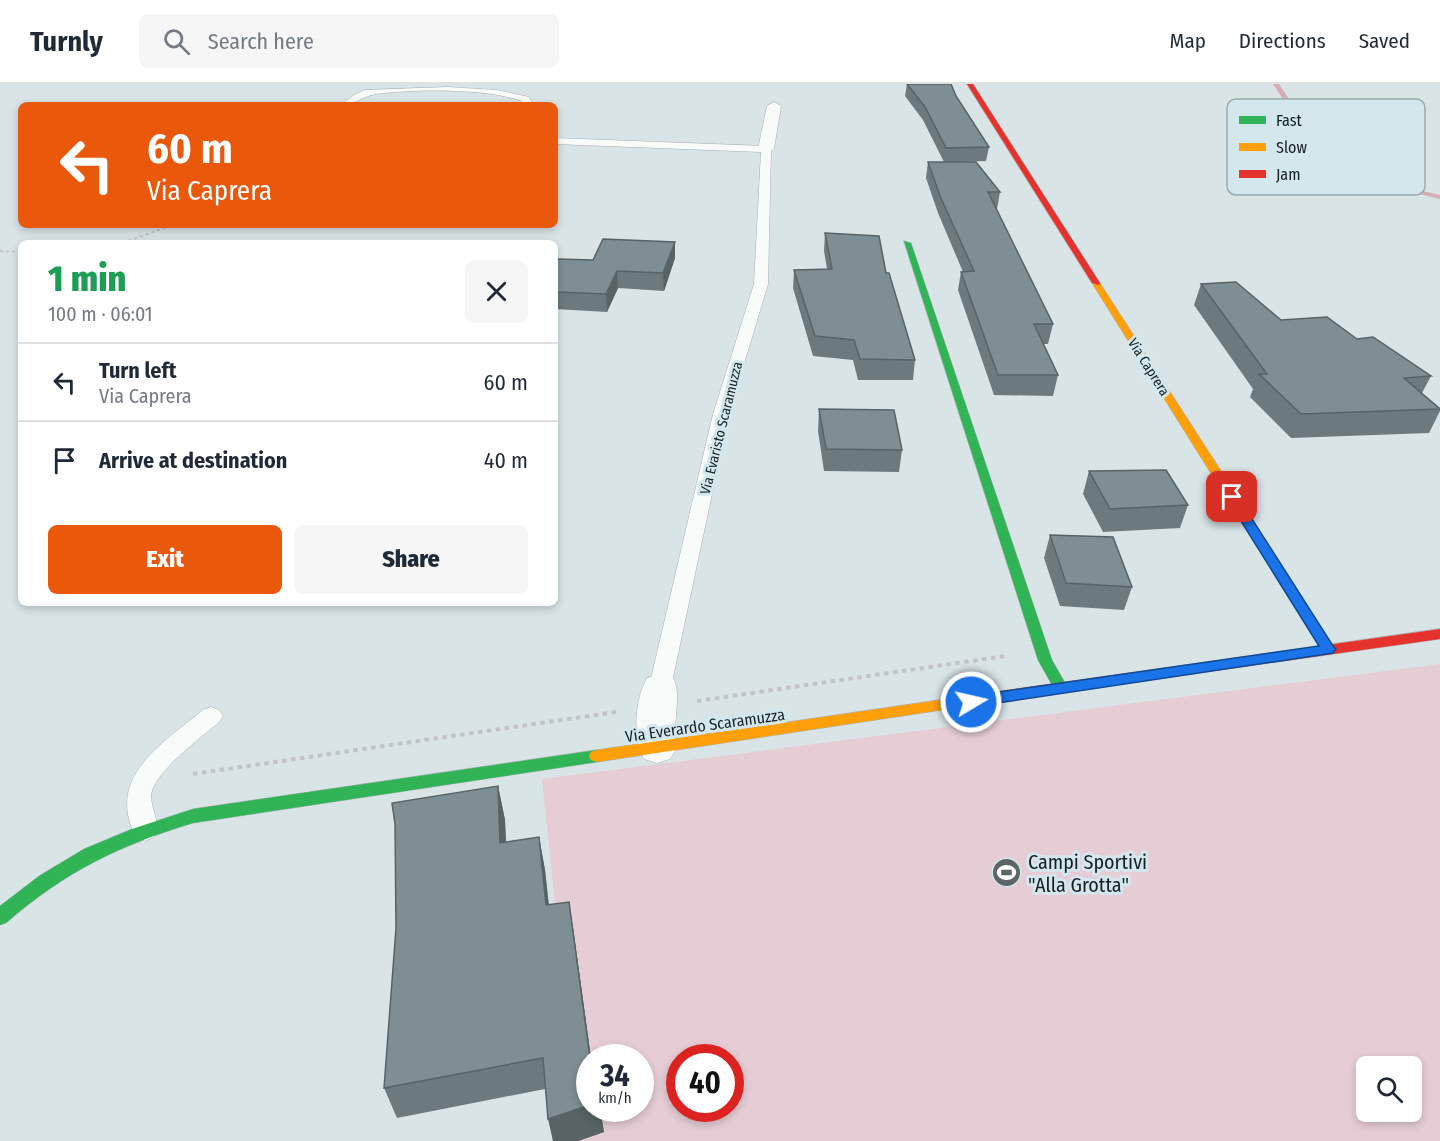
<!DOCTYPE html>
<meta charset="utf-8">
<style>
body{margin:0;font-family:"Fira Sans Condensed",sans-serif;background:#f6f6f7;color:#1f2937;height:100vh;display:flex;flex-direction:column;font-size:22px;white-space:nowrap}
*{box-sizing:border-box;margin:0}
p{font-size:20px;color:#747a83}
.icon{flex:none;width:33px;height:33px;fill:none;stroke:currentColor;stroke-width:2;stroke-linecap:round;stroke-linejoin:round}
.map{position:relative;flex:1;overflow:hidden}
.sheet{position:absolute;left:18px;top:156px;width:540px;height:366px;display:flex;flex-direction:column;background:#fff;border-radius:9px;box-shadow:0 3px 9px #0003}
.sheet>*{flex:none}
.top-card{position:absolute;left:18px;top:18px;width:540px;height:126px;border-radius:9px;box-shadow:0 3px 9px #0003;background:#ea580c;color:#fff;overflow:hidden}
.tools{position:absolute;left:1356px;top:972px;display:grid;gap:12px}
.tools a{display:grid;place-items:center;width:66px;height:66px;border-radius:9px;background:#fff;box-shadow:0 3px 9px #0003;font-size:30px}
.speed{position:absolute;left:576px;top:960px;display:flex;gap:12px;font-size:30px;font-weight:700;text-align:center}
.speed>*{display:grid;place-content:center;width:78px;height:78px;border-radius:50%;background:#fff;box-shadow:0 3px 9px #0003;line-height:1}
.speed small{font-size:15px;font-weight:400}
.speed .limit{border:9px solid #d22;background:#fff;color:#111}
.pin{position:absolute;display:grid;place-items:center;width:51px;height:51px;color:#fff;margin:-26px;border-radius:12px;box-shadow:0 3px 9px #0006}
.me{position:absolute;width:66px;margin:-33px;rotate:81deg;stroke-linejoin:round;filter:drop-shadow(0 0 4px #0008)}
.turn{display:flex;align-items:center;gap:21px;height:126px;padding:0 30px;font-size:27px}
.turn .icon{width:78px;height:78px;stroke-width:2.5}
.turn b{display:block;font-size:42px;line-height:51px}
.round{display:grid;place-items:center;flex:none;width:63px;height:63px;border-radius:9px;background:#f6f6f7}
.summary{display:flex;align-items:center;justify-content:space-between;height:102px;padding:0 30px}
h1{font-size:36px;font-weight:800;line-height:45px;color:#1e9e55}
.action{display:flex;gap:12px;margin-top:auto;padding:12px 30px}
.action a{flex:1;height:69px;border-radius:9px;background:#ea580c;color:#fff;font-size:24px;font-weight:800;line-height:69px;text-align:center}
.action a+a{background:#f6f6f7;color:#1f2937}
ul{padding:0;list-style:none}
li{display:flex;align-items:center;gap:18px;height:78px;padding:0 30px;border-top:2px solid #e0e1e3}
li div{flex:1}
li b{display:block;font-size:22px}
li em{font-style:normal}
header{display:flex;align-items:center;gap:36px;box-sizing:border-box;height:84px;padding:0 30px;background:#fff;border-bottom:2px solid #e0e1e3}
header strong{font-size:28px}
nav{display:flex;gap:33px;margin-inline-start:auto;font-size:21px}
.search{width:420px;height:54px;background:#f6f6f7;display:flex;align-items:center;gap:15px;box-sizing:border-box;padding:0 21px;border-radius:9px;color:#747a83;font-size:22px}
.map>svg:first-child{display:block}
.green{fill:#e6cdd5;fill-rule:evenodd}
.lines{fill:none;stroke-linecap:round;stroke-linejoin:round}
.stream{fill:#d6acb7;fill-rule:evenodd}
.lane-casing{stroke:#a8b0b3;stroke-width:1}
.street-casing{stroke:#a8b0b3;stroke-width:1}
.fast-casing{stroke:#a8b0b3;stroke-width:1}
.slow-casing{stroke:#a8b0b3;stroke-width:1}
.jam-casing{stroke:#a8b0b3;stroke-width:1}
.path-far1{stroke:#c0c4c5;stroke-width:2;stroke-dasharray:3 3;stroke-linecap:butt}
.path{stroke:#c0c4c5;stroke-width:4;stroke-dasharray:4.5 4.5;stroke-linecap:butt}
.lane{fill:#f9fbfb;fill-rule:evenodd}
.street{fill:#f9fbfb;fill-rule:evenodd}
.fast{fill:#30b455;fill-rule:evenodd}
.slow{fill:#ff9f0a;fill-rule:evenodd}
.jam{fill:#e5322d;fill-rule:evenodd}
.wall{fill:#6c7a7e}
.shaded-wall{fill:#586366}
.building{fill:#7e8e92;stroke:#586366;stroke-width:1.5}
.route{fill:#1a73e8;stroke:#114b97;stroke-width:1.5}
.labels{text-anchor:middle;stroke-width:6;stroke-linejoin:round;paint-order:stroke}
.far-street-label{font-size:14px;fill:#192022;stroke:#d3e7ed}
.street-label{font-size:16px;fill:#192022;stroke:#d3e7ed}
.near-poi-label{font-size:20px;fill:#192022;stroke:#d3e7ed;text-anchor:start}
.key{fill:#d3e7ed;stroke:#9babb0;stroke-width:1.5}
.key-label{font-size:16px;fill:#192022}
</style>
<header>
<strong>Turnly</strong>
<div class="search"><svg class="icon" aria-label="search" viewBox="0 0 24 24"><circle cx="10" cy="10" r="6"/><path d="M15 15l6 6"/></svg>Search here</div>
<nav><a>Map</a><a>Directions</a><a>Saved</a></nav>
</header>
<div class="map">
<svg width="1440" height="1057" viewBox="0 0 1440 1057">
<rect width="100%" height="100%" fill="#d9e4e7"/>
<path class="green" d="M1440,580v477h-860l-38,-362zM590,974h50v50h-50zM680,974h50v50h-50zM1366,982h46v46h-46z"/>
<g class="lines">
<path class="stream" d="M1273,0h6l26,39 4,33 70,25 61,14v4l-65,-16 -71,-25 -5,-35z"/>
<defs>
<path id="lane" d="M448,3l49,3 32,7 3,5 -3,3h-10l3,-4c-37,-13 -107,-12 -146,-7 -13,2 -21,11 -35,11l13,-10 11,-5z
M555,54l211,8 5,3 -3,135 -39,130 -58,273 -3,6 -8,2 -8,-2 -3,-6 64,-273 41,-130 7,-132 -206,-8z
M211,623l8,3 4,6 -4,6c-16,14 -69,53 -68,75 1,14 10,27 3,40l-9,4 -9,-4c-31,-60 26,-93 67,-127z"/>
<path id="street" d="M774,18l7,4 -7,43 -8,5 -8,-5 9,-43z
M660,590l13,4c10,17 -2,48 3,71l-6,10 -13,4 -13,-4c-12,-21 -9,-60 3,-81z"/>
<path id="fast" d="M904,157l7,2 141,417 16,28 -2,4h-10l-18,-32z
M1287,496l5,1 41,65 2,3 -2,3h-10l-43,-68z
M597,666l6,2 2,4 -2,4 -6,2 -404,61c-75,23 -127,48 -187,100l-6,2v-19l39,-30 45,-27 48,-20 61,-20z"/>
<path id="slow" d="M1096,196l4,3 194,301 -2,3h-10l-2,-3 -188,-301z
M1008,606l5,1 2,4 -2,4 -5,1 -411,62 -6,-2 -2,-4 2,-4 6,-2z"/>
<path id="jam" d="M967,0h6l127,199 -1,2 -7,-2z
M1440,545v10l-432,61 -5,-1 -2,-4 2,-4 5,-1z"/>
</defs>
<use href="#lane" class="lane-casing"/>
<use href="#street" class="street-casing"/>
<use href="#fast" class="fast-casing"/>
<use href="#slow" class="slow-casing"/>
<use href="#jam" class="jam-casing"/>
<path class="path-far1" d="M123,159l49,-18
M0,167l21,1"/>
<path class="path" d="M697,617l308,-45
M193,690l423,-62"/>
<use href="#lane" class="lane"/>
<use href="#street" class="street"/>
<use href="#fast" class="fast"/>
<use href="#slow" class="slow"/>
<use href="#jam" class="jam"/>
</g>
<path class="wall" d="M907,0h44l5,12 33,51 -3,14 -26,1 40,30 -3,17h-1l57,115 -5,20h-5l15,31 -5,21 -59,-1 -36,-105 3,-18h2l-25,-59 -12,-35 2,-16h16l-21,-42 -18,-24z
M825,149l61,40 29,87 -2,20h-55l-5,-20 -40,-4 -20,-68 1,-18 33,-1 -3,-18z
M675,174l-11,33 -46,-3 -11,24 -52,-3v-46l38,-3z
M1201,200l80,36 76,19 74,37 -9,17 18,15v3l-11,22 -138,5 -41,-41 3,-8 -59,-84z
M819,325l83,41 -3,22 -75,-1 -6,-40z
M1089,387l99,34 -8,23 -77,4 -20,-38z
M1050,451l82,52 -8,23 -64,-4 -16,-48z
M498,702l7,34 1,22 33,-5 6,33 4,35 20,-3 5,33 17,123h-1l14,74 -26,9h-25l-8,-52 -148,29 -13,-30 12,-160 -1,-104z"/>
<path class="shaded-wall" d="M675,158v16l-11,33 -1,-18z
M617,187l1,17 -11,24 -1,-18z
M498,702l7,34 2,56 -7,-33z
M539,753l6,33 7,68 -6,-33z
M569,818l5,33 17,123h-1z
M590,1021v3h10l4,24 -26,9h-25l-5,-22z"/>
<path class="building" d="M907,0h44l5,12 33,51 -43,1 -21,-41z
M928,78h48l24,30h-12l65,132h-19l24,51h-60l-37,-103 13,-1 -34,-75z
M825,149l54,3 7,37h3l26,87 -55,-1 -6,-19 -39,-4 -21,-66 38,-1z
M603,155l72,3 -12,31 -46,-2 -11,23 -51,-2v-29l3,-4 35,1z
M1236,198l45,38 46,-3 30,22 16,-2 58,39 -27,2 36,31 -139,5 -42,-40h8l-66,-90z
M819,325l75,1 8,40 -76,-1z
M1166,386l22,35 -78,4 -21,-38z
M1050,451l63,2 19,50 -66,-4z
M498,702l2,57 39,-6 7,68 23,-3 21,156v47l-42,14 -5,-61 -159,30 12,-160 -1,-104 -3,-21z"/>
<path class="route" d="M1232,409l6,4 95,149 3,3 -3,4 -362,54 -5,-2 -3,-3 3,-4 5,-2 348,-50 -93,-149z"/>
<defs>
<symbol id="stadium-disc" viewBox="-11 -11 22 22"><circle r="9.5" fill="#5c6567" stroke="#d3e7ed"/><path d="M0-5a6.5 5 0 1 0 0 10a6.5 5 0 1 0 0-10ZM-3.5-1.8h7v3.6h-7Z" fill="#fff"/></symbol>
</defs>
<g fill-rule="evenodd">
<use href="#stadium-disc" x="990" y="772" width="33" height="33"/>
</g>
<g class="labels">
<g class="far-street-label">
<text transform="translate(1149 283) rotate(58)" y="5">Via Caprera</text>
<text transform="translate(721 344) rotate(-76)" y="5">Via Evaristo Scaramuzza</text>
</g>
<g class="street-label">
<text transform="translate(705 641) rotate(-8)" y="6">Via Everardo Scaramuzza</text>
</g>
<g class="near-poi-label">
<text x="1028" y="785">Campi Sportivi<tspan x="1028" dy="23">"Alla Grotta"</tspan></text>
</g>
</g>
<rect x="1227" y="15" width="198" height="96" rx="9" class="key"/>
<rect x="1239" y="32" width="27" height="8" fill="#30b455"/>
<rect x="1239" y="59" width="27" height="8" fill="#ff9f0a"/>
<rect x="1239" y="86" width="27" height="8" fill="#e5322d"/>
<g class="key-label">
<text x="1276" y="42">Fast</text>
<text x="1276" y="69">Slow</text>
<text x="1276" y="96">Jam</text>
</g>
</svg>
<div class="tools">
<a><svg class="icon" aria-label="search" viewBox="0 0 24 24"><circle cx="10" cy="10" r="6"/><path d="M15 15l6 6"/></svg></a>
</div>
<div class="speed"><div>34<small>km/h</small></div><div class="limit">40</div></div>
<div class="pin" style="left:1232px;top:413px;background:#d93025"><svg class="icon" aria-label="arrive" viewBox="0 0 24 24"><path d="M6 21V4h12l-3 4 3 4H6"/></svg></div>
<svg class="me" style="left:971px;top:618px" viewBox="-20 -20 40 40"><circle r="17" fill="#1a73e8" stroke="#fff" stroke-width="3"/><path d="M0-11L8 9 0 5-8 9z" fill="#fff"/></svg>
<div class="top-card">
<div class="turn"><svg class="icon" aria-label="left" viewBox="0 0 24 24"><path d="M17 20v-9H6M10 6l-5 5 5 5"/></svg><div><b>60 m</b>Via Caprera</div></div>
</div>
<section class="sheet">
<div class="summary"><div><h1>1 min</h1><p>100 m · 06:01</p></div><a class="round"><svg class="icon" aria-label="close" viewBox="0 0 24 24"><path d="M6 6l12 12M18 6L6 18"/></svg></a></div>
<ul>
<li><svg class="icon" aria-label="left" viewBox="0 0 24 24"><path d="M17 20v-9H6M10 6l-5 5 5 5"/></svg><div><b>Turn left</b><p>Via Caprera</p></div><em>60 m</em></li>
<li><svg class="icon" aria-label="arrive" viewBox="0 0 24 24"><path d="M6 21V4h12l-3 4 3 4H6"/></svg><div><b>Arrive at destination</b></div><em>40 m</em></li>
</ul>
<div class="action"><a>Exit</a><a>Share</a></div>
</section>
</div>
